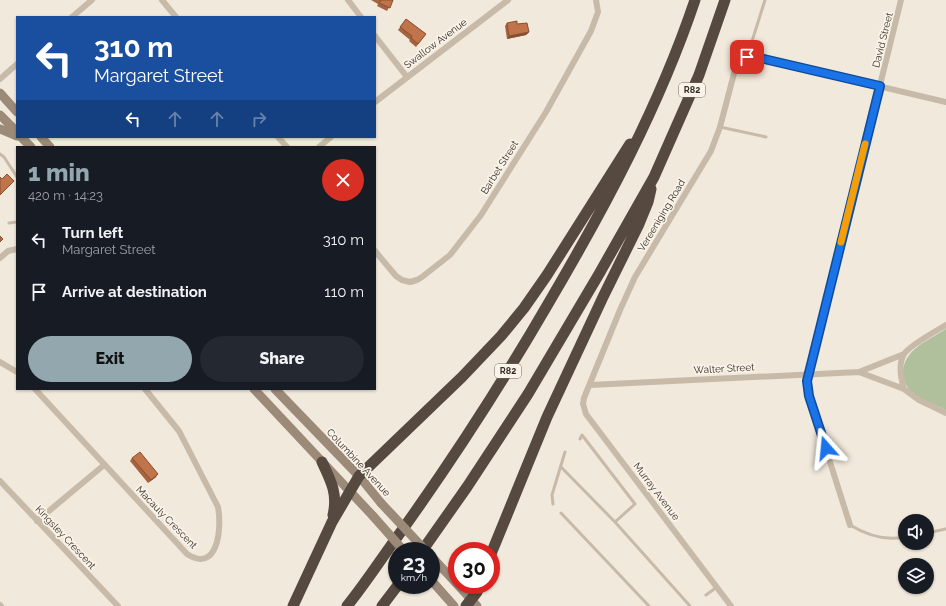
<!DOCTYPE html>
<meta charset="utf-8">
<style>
body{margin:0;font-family:Raleway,sans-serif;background:#242831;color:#f1f3f6;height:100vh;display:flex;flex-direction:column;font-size:15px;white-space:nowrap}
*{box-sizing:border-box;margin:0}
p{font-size:13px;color:#9ea1a6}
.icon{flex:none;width:22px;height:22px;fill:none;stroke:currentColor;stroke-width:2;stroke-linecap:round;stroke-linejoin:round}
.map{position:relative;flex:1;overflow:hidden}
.drawer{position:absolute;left:16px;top:146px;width:360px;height:244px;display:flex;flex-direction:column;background:#171b24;border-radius:0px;box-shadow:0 1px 3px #0004}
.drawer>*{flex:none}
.hud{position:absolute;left:16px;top:16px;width:360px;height:122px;border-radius:0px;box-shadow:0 1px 3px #0004;background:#1a4fa0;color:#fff;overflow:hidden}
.controls{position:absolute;left:898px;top:514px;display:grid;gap:8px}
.controls a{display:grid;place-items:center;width:36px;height:36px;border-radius:50%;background:#171b24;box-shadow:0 1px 3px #0004;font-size:20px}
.speed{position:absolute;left:388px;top:542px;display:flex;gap:8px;font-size:20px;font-weight:700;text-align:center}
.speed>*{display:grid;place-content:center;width:52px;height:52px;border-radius:50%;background:#171b24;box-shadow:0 1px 3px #0004;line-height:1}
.speed small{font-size:10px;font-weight:400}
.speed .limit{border:6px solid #d22;background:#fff;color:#111}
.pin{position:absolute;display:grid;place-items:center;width:34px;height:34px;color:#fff;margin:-17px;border-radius:8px;box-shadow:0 2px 6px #0006}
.me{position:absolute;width:44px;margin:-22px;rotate:342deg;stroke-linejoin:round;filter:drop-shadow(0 0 3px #0008)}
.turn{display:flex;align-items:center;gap:14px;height:84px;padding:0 12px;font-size:18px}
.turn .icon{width:52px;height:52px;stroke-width:2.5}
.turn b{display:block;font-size:28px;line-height:34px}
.lanes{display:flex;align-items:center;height:38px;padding:0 12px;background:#0003;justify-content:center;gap:20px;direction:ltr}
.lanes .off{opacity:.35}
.round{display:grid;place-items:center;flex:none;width:42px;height:42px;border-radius:21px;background:#242831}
.summary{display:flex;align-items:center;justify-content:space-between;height:68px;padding:0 12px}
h1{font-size:24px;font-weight:800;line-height:30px;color:#92a8ae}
.cta{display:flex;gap:8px;margin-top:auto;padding:8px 12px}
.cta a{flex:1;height:46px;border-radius:24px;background:#92a8ae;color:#111;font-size:16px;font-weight:800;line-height:46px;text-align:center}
.cta a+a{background:#242831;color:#f1f3f6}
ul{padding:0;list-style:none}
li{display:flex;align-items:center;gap:12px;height:52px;padding:0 12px}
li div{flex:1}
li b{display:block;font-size:15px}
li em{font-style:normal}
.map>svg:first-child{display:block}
.green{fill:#b0bf9c}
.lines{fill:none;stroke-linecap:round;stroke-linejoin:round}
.lane{stroke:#c8baa8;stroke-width:3}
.street{stroke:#c8baa8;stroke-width:6}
.secondary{stroke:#9c8a79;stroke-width:9}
.highway{stroke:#56493f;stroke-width:11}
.secondary-bridge{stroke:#9c8a79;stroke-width:9}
.wall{fill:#a6633f}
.shaded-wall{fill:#875033}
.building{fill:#c17349;stroke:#875033}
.route-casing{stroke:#114b97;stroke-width:10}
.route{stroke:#1a73e8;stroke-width:7}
.slow{stroke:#f59e0b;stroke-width:7}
.labels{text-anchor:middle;stroke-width:3.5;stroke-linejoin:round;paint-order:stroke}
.shield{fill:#f9f3e8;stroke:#706962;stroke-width:1}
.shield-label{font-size:9px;font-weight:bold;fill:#362e28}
.street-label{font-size:10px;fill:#362e28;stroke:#f9f3e8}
</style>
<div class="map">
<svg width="946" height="606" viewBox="0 0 946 606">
<rect width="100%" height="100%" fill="#f1e9dc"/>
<path class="green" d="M946,329v81c-11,-6 -27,-10 -36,-19 -4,-5 -6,-11 -7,-17 -1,-24 26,-34 43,-45z"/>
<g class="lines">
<path class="lane" d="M747,57l18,-57
M720,127l46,10
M0,154l4,3 13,20
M9,223l8,-1
M580,439l2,-4 53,69 -20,18
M561,467l54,55 75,84
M553,504l-1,-9 13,-43
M561,513l88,93
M850,525c18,11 35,16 55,12
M927,533l19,-4
M706,595l11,-8"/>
<path class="street" d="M162,0l14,17
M348,0l13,17
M72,17l20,-17
M375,36l32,41
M0,79l17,-15
M375,102l133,-102
M278,137l9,10
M319,147l12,-10
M375,251l21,25 6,4 8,2 7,-2 5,-3 28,-22 31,-40 65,-103 45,-81 7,-19 -2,-12
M0,258l8,-7 9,-2
M946,325c-10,6 -36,20 -42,29 -6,10 -3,25 0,35l15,11 27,13
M0,362l17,10
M859,372l45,-18
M590,385l269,-13 45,17
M35,389l152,165c31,20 35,-26 31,-47l-39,-76 -34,-42
M0,481l118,125
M37,521l67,-56
M850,525l-41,-129 -2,-15 94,-381
M0,605l1,1
M731,606l-145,-192 -3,-10 1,-6 36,-88 15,-33 76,-126 9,-24 16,-61c9,-12 15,-9 28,-7l182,43"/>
<path class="secondary" d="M0,93l17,19
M0,115l17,17
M0,129l17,7
M21,137l10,10
M41,137l9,10
M254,389l119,127
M275,389l84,87 22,27
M431,556l26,28
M431,580l23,26
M458,585l19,21"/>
<path class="highway" d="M322,462c9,19 16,32 11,53
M422,551l45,-64 61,-93 71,-120 55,-97 45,-102 26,-75
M491,554l56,-137 56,-120 36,-73 9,-22 3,-13
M293,606l39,-84 27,-46 103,-99 39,-41 23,-28 23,-33 83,-131
M347,606c17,-21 32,-44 48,-66 55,-76 106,-155 153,-236 57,-97 111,-197 147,-304
M382,606l16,-21
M466,606l11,-14 2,-7"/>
<path class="secondary-bridge" d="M381,503l45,48
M373,516l31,35"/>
</g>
<path class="wall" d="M371,0h22l-6,11 -10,-5 1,-2z
M406,19l20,15 -10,13 -7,-6 1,-1 -12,-10z
M507,23l10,1 12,8 -3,3 -19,4 -2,-13z
M132,458l24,19 -8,6 -18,-22z"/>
<path class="shaded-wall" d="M529,32l-3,3 -19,4 2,-3z
M158,474l-2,3 -8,6 3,-3z"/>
<path class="building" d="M380,0h13l-3,8 -11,-5 2,-3z
M406,19l20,15 -8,10 -7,-6 1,-2 -12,-9z
M517,21v3l10,-1 2,9 -20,4 -2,-13z
M7,174l7,7 -14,14v-18l2,2z
M0,236l3,3 -3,3z
M140,452l18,22 -7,6 -19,-22z"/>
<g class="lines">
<defs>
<path id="route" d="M747,57l17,2 116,27 -73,295 2,15 17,52"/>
</defs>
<use href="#route" class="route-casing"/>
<use href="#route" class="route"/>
<path class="slow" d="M841,242l24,-98"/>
</g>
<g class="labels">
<g class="shield">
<rect x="679" y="83" width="26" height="14" rx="3"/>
<rect x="495" y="364" width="26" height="14" rx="3"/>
</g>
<g class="shield-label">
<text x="692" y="93">R82</text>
<text x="508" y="374">R82</text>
</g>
<g class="street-label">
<text transform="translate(882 40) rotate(-76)" y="4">David Street</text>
<text transform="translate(435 43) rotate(-37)" y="4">Swallow Avenue</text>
<text transform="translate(499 167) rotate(-58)" y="4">Barbet Street</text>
<text transform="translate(661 215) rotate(-59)" y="4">Vereeniging Road</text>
<text transform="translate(724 368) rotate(-3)" y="4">Walter Street</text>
<text transform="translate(359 462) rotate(47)" y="4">Columbine Avenue</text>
<text transform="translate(657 491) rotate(53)" y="4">Murray Avenue</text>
<text transform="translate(167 517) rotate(46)" y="4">Macauly Crescent</text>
<text transform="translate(66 537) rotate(47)" y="4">Kingsley Crescent</text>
</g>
</g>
</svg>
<div class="controls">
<a><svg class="icon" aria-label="sound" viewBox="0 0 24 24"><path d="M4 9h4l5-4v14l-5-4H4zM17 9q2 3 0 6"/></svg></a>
<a><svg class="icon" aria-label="layers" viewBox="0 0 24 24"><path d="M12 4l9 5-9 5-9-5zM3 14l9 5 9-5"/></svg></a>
</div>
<div class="speed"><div>23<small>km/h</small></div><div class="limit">30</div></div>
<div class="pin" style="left:747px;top:57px;background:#d93025"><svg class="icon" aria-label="arrive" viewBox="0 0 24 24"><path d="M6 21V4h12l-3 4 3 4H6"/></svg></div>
<svg class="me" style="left:826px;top:448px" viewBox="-20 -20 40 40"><path d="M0-17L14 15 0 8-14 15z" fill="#1a73e8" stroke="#fff" stroke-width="4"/></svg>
<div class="hud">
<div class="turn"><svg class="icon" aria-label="left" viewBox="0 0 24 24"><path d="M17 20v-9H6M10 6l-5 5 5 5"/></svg><div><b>310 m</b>Margaret Street</div></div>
<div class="lanes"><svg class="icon" aria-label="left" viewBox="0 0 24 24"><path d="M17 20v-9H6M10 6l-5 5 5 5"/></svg><svg class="icon off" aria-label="ahead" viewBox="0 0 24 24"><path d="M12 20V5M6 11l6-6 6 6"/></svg><svg class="icon off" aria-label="ahead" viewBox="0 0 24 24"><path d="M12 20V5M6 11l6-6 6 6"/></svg><svg class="icon off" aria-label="right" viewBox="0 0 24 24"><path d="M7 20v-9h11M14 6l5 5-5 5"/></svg></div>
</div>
<section class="drawer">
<div class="summary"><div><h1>1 min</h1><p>420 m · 14:23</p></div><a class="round" style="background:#d93025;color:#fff"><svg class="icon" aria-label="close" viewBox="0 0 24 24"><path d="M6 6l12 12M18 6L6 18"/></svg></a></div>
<ul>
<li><svg class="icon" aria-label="left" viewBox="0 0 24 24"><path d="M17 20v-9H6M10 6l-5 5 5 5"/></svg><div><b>Turn left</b><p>Margaret Street</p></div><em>310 m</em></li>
<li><svg class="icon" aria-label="arrive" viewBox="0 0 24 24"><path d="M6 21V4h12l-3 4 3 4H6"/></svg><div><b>Arrive at destination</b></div><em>110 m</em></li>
</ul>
<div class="cta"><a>Exit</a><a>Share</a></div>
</section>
</div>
